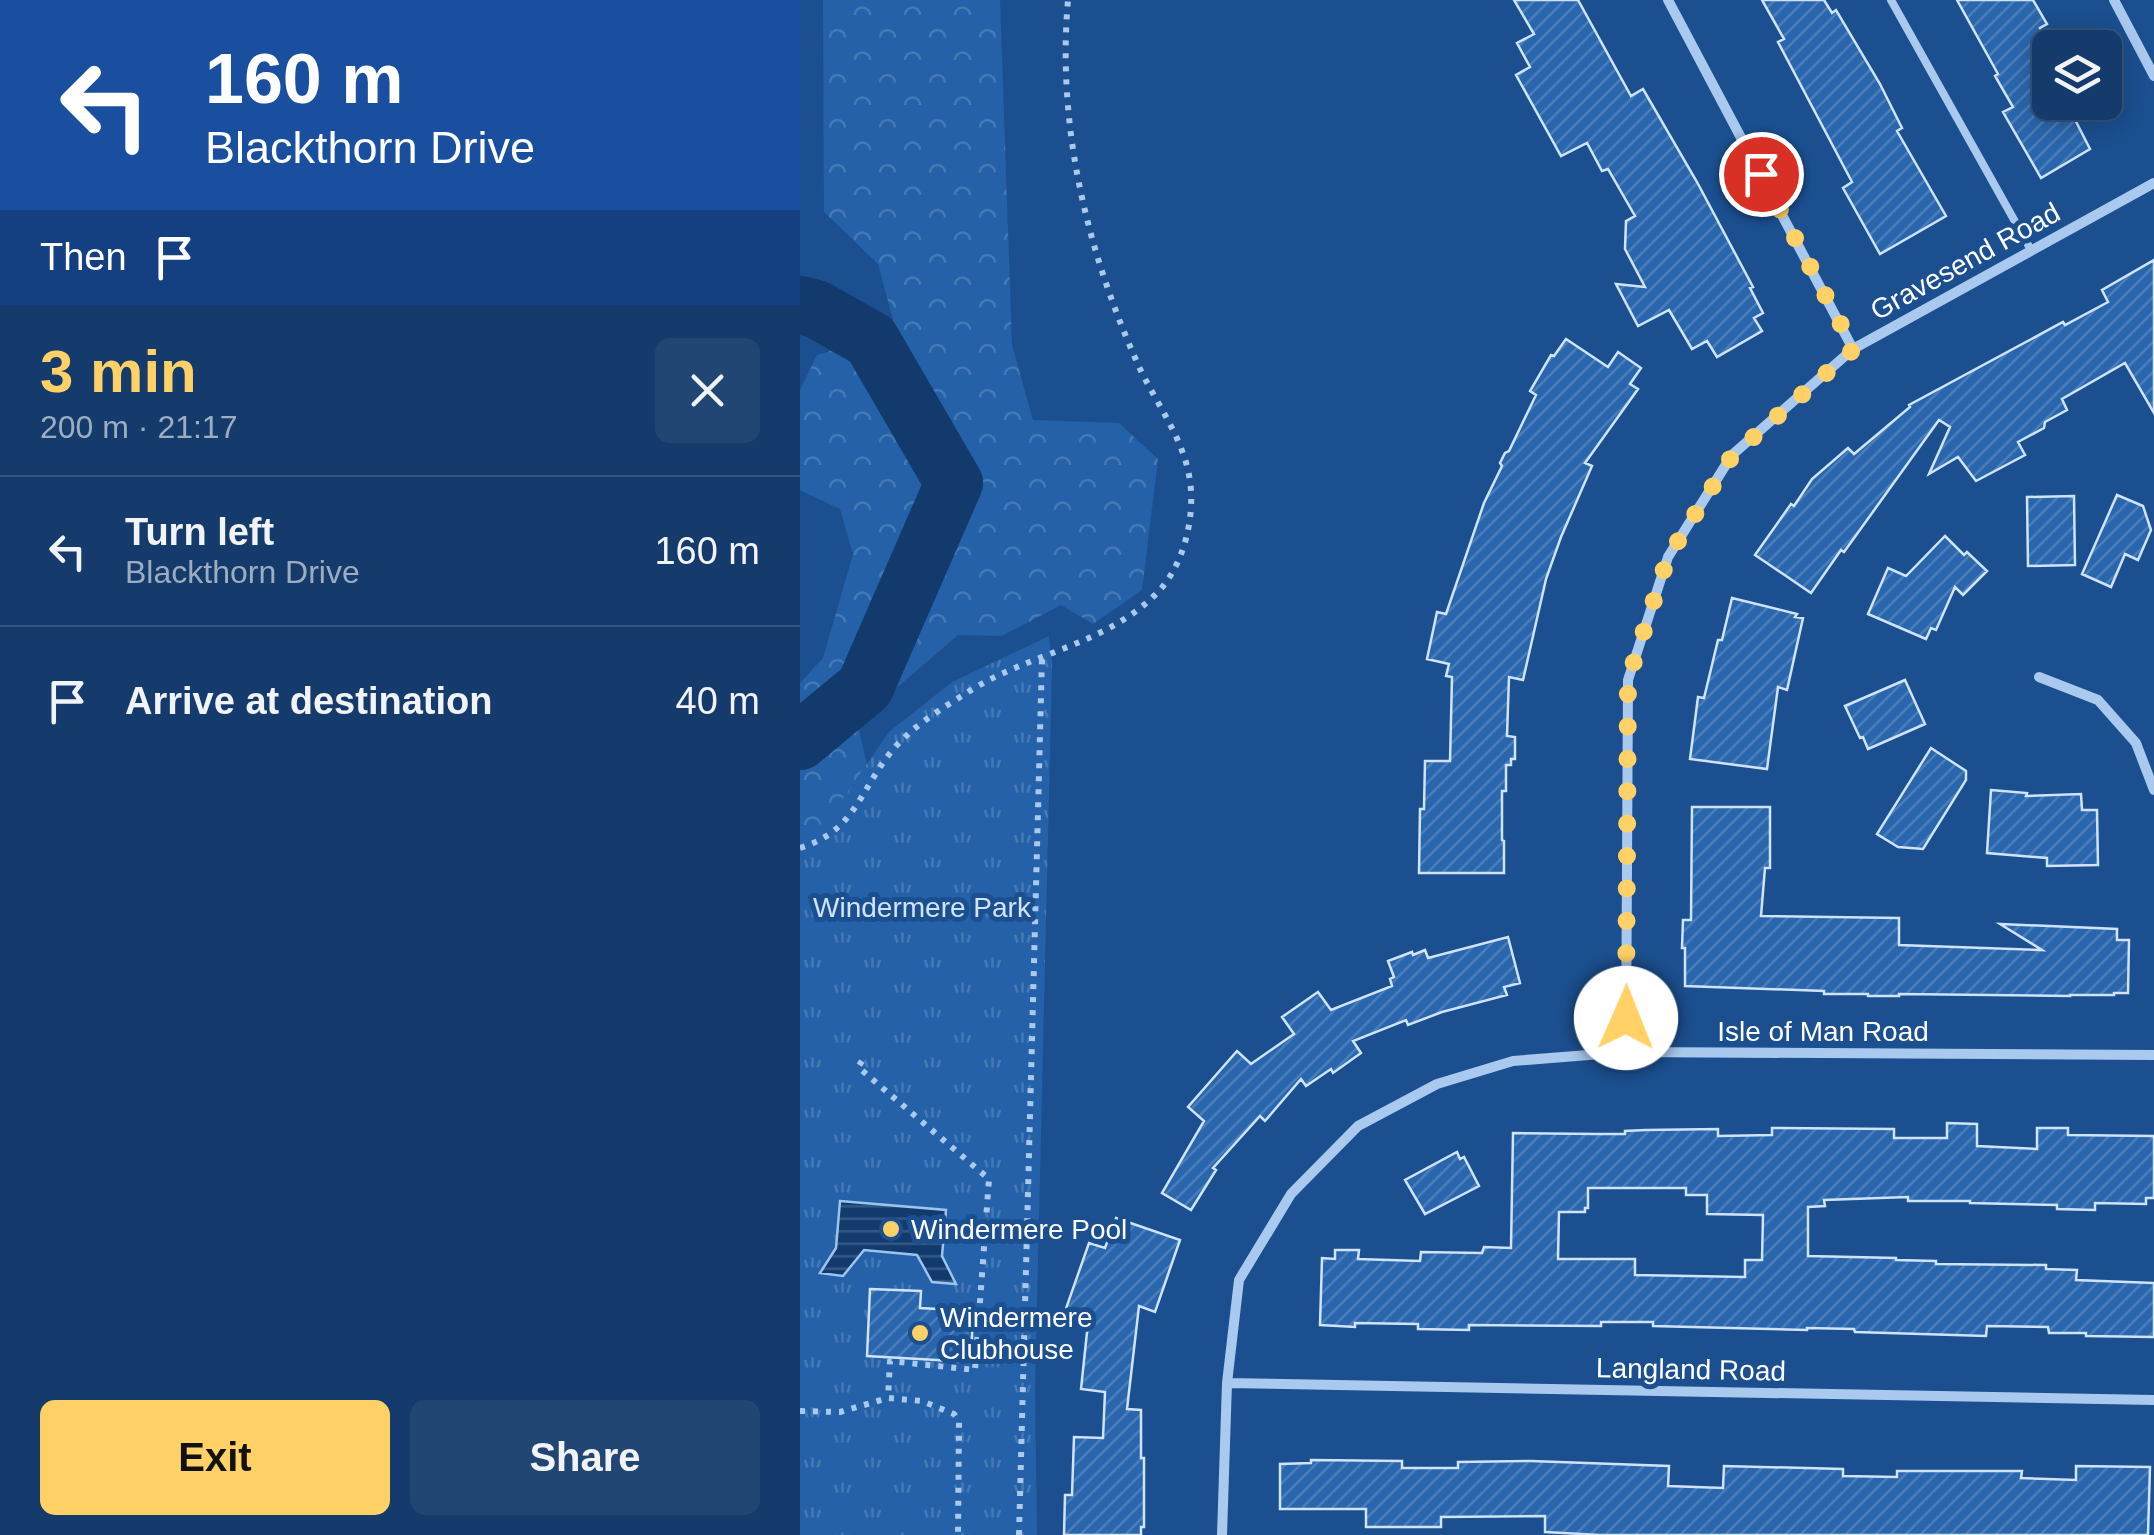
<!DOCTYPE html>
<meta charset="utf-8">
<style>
body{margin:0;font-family:Helvetica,sans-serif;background:#214673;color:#f1f3f6;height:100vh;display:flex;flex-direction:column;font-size:38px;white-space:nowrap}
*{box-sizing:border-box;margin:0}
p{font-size:32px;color:#9dadc1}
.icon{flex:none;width:55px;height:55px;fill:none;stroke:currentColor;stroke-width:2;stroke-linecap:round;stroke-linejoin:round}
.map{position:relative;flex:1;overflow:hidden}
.drawer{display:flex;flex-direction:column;background:#143b6b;width:800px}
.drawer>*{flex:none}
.hud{background:#1a4fa0;color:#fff;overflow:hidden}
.controls{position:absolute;left:1232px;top:30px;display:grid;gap:20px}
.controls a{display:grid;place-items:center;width:90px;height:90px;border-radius:15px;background:#143b6b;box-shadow:0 5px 25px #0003,0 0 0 2px #33557e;font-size:50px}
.pin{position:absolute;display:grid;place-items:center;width:85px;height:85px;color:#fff;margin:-42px;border:5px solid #fff;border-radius:50%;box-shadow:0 2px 10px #0007}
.me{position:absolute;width:110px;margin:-55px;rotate:1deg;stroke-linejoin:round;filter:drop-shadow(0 0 8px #0008)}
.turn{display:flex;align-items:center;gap:35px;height:210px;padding:0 40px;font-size:45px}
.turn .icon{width:130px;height:130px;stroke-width:2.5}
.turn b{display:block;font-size:70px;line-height:85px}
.then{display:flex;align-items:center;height:95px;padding:0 40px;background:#0003;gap:20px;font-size:38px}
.round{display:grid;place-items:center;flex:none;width:105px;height:105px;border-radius:15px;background:#214673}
.summary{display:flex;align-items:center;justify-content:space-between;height:170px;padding:0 40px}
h1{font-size:60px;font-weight:800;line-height:75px;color:#ffd166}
.action{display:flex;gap:20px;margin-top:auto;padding:20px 40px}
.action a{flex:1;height:115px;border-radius:15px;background:#ffd166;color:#111;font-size:40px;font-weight:800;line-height:115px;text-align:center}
.action a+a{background:#214673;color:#f1f3f6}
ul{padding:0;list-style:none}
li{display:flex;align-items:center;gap:30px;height:150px;padding:0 40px;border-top:2px solid #33557e}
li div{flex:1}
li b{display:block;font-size:38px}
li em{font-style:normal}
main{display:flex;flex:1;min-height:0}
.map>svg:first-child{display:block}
.forest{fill:url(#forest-crowns)}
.park{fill:url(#park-tufts)}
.water{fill:url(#water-rules);stroke:#9cc4f0;stroke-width:2.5}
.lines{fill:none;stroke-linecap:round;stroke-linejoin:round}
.river{stroke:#123a6d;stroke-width:58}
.building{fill:url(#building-hatch);stroke:#cfe3fa;stroke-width:2.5;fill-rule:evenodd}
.path{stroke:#a9c9ee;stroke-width:6;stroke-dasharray:5 8;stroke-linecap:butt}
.lane{stroke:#a9c9ee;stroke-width:8}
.street{stroke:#a9c9ee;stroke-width:10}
.route{stroke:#ffd166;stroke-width:18;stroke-dasharray:0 32.4}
.poi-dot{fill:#ffd166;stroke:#1b4f8f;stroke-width:4}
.labels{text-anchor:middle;stroke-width:10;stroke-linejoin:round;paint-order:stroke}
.street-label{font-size:28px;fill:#fff;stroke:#1b4f8f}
.park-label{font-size:28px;fill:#cfe3fa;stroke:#1b4f8f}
.poi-label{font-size:28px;fill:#fff;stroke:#1b4f8f;text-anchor:start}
</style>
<main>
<section class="drawer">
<div class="hud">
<div class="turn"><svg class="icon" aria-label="left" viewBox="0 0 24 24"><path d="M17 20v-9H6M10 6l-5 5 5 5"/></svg><div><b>160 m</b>Blackthorn Drive</div></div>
<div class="then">Then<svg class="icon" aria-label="arrive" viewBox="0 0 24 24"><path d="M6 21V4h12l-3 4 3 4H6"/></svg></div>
</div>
<div class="summary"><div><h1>3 min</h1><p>200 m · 21:17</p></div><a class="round"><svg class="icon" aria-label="close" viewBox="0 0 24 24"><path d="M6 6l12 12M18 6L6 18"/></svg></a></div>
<ul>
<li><svg class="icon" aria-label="left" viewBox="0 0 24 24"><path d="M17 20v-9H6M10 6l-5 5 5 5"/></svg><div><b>Turn left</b><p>Blackthorn Drive</p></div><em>160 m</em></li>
<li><svg class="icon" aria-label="arrive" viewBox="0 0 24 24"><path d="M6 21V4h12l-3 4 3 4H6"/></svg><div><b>Arrive at destination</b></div><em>40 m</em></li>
</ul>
<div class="action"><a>Exit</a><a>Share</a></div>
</section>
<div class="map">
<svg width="1354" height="1535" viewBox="0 0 1354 1535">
<defs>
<pattern id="forest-crowns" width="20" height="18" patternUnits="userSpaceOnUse" patternTransform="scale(2.5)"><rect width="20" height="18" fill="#2461a8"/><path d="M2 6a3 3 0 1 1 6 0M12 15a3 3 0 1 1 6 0" fill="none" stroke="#4579b5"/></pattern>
<pattern id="park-tufts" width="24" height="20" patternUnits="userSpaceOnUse" patternTransform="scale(2.5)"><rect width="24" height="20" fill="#2461a8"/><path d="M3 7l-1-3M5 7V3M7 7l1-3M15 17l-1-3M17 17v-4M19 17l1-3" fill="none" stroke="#4579b5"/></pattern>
<pattern id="water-rules" width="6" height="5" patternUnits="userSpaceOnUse" patternTransform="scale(2.5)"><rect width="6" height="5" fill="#123a6d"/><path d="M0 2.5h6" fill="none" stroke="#365883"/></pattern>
<pattern id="building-hatch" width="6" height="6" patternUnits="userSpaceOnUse" patternTransform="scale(2.5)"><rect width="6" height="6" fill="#2a66ad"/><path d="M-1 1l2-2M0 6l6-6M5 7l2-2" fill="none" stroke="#4a7db9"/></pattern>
</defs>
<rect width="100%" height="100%" fill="#1b4f8f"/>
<path class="forest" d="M23,0h177l12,345 21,75 86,3 39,36 -16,131 -49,34 -32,-19 -59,31 -44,-1 -101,87 25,107 -82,96v-242l23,-25 30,-104 -13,-45 -40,-19v-100l17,-35 79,-24 -18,-67 -54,-52z"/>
<path class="park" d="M249,636l3,30 -17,722 2,147h-237v-703l21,-8 25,-30 43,-62 63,-50z"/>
<path class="water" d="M40,1201l106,9 -4,46 14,28 -24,-2 -15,-27 -53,-5 -21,26 -23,-3 16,-25z"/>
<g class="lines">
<path class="river" d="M0,305l16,4 55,31 83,143 -89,204 -65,54"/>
</g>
<path class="building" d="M714,0h64l53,96 12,-7 54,93 56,105 -3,1 13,25 -9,5 8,13 -45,26 -10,-16 -15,8 -23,-39 -31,16 -22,-42 29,3 -20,-38 1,-28 9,-5 -27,-47 -6,2 -15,-28 -26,13 -45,-81 14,-8 -13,-24 17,-9z
M962,0h62l8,13 4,-3 44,74 22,44 -5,3 49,85 -66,38 -37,-66 9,-6 -74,-140 6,-3z
M1157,0h76l14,24 -7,4 10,17v57h16l24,47 -49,29 -38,-66 10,-5 -18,-31 3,-2z
M1354,260v153l-29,-50 -63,36 5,11 -22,12 -1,6 -26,14 7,13 -49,26 -18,-24 -29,17 21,-47 -11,-7 -95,132 -3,-2 -30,43 -56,-38 36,-51 3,2 18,-27 36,-31 6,6 56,-47 -1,-2 154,-83 2,3 43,-23 -6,-12z
M766,339l42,28 10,-15 23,16 -11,16 8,5 -53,74 7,3 -31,71 -15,42 -23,101 -14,-3 -2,59 8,1v22h-4v6h-5v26h-4v49l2,1v32h-85l1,-64h4l1,-48h25l2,-84 -6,-1 3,-12 -22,-5 10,-47 9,2 38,-111 18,-37 -2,-3 5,-10 4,-2 27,-56 -6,-4 21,-36 3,1z
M1317,495l26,11 8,24 -13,30 -13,-6 -14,33 -29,-13z
M1274,496l1,69 -47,1 -1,-69z
M1145,536l19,19 3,-3 20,19 -24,24 -8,-8 -19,43 -5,-2 -5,11 -58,-25 20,-46 18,8z
M932,598l65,16 -2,3 8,1 -16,72 -9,-3 -11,82 -77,-10 8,-62 6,1 14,-58h4z
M1105,680l20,44 -57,25 -5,-12 -3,1 -15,-32z
M1131,748l35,23v9l-43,69 -25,-2 -21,-13z
M1191,790l36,3 -1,3 55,-2 1,16h15l1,55 -51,1v-8l-60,-5z
M892,807h78v61h-5l-4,48 138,2v27l143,5 -42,-26 117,5v11h12l-1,53h-14v2h-44v1l-171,-2v2h-31v-2h-44v-3l-139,-5v-38h-3l1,-28h8z
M708,937l12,46 -16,4 3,8 -65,17 -34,13 -2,-5 -53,21 8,12 -28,20 -2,-4 -25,17 -5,-7 -36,42 -5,-5 -47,52 3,2 -25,40 -29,-17 42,-72 -16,-14 49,-56 14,13 43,-30 -12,-17 36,-25 13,18 61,-24 -2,-7 4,-2 -6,-16 24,-9 1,3 12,-5 3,8z
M1147,1123l30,1v22l60,3v-21h31v7l86,1v62h-8v6l-51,-1v7l-38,-1v-4l-87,-2v-2h-62v-4l-84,3 1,6 -17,1v49l88,2v2l40,1v3l110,1v4l31,1 -1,10 78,3v54l-68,-1v-3h-37l-1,-6 -61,-1 -1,10 -131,-4 -1,-3 -47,-1v2l-154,-4v-4h-52v4l-132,-1v5l-51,-1v-5l-63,-1v4l-35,-2 2,-67 13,1v-9h24l-1,9 62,2 1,-9 61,1 2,-6 27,1 2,-115 84,1h28v-3l21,-1 72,-1v7l54,-1v-7l122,1v9h53zM788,1188h98v7h21v19l56,1 -1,45h-17v17l-110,-2v-16h-77l1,-47h26v-4h3z
M657,1152l3,7 4,-2 15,29 -54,28 -20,-34z
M316,1218l64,22 -25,72 -16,-6 -12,103 14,1v48h3v69h-3v8h-77l1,-40h7l2,-58 29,1 2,-46 -24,-3 7,-66 -25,-6 26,-74 16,5z
M70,1289l51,2 -1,17 53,3 -2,51 -104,-6z
M511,1460l91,1v7h56v-6l73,-1 138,5 -1,20 55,2 1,-22 119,3v7l54,1v-6h125l-1,7 55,2v-14l74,1 -2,68h-548l-55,-3v-16l-104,1v10h-75v-18h-86v-45l31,-1z"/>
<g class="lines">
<path class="path" d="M0,848c55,-17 59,-56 91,-96 20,-25 50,-43 77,-60 59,-38 135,-46 187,-97 26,-25 38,-68 36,-104 -3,-50 -36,-87 -55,-131 -50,-113 -79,-236 -68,-360
M62,1061l-4,6 131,112 -14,191 -85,-9 -2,37
M0,1411l40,1 48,-14 34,3 32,13 5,7 -1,114
M219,1535l23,-877"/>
<path class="lane" d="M1091,0l140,250"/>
<path class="street" d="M868,0l185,349
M1314,0l40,76
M1239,677l59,23 38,43 18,47
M826,1052l2,-372 40,-123 64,-102 121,-106 301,-166
M427,1383l927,17
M422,1535l5,-152 12,-103 52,-86 67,-68 79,-42 76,-23 113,-9 528,3"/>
</g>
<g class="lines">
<path class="route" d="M826,1018l2,-338 40,-123 64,-101 122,-107 -93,-175"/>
</g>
<g class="poi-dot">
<circle cx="91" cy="1229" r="10"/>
<circle cx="120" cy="1333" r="10"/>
</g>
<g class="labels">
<g class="street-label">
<text transform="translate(1165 261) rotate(-29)" y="10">Gravesend Road</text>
<text x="1023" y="1041">Isle of Man Road</text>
<text transform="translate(891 1369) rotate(1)" y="10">Langland Road</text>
</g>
<g class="park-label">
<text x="122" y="917">Windermere Park</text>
</g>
<g class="poi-label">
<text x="111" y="1239">Windermere Pool</text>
<text x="140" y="1327">Windermere<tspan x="140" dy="32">Clubhouse</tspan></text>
</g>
</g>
</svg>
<div class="controls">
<a><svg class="icon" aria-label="layers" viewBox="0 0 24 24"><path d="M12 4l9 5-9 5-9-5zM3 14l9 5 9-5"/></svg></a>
</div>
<div class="pin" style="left:961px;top:174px;background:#d93025"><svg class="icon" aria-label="arrive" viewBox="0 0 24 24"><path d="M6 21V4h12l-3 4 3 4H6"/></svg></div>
<svg class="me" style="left:826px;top:1018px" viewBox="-20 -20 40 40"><circle r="19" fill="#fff"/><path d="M0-13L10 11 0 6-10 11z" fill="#ffd166"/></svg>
</div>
</main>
